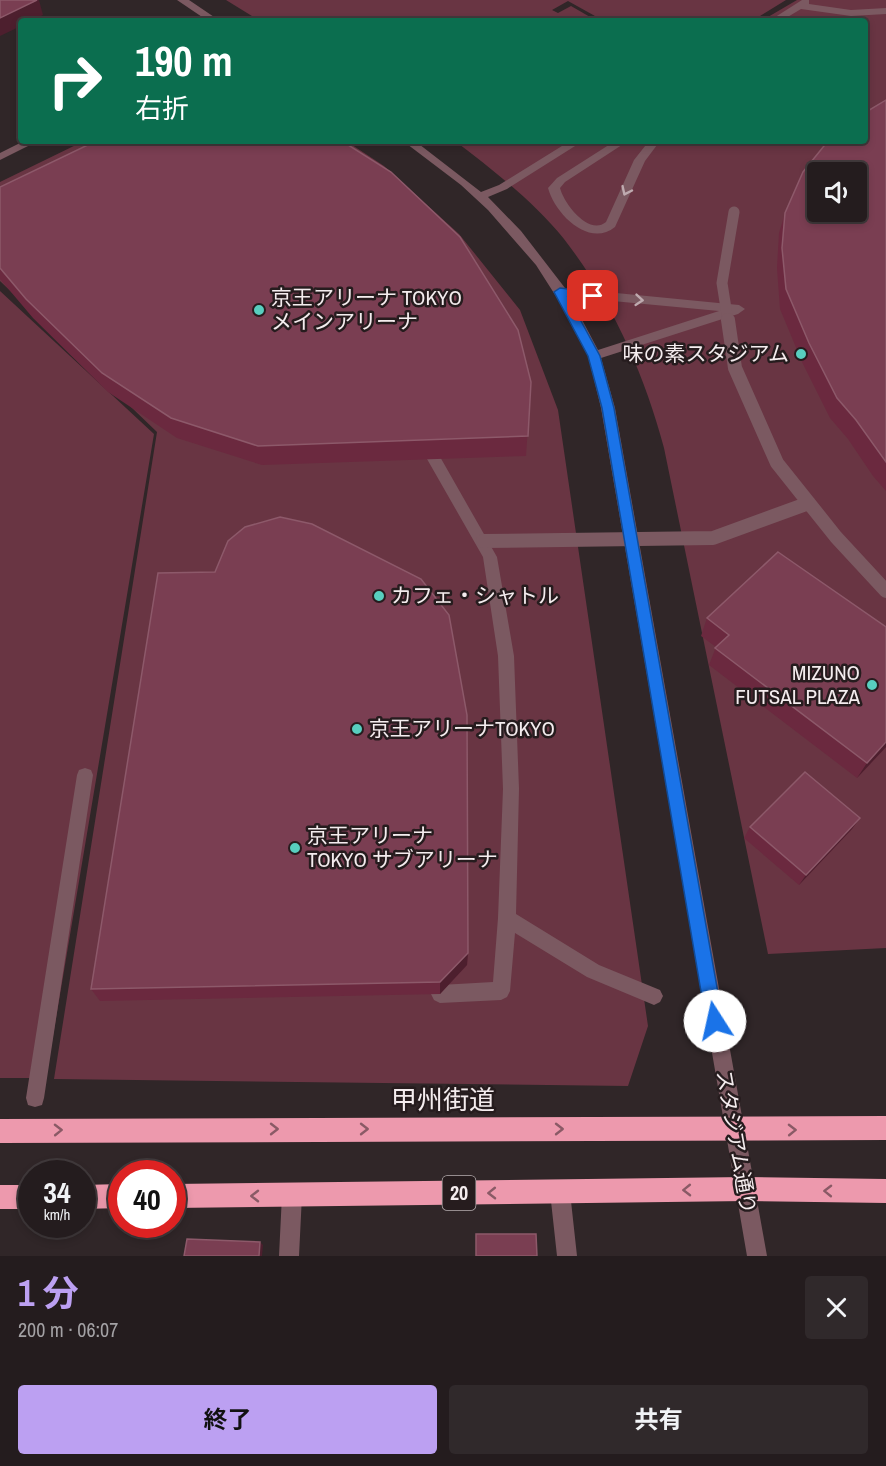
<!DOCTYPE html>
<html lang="ja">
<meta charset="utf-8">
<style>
body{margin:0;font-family:"Archivo Narrow","Noto Sans JP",sans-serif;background:#30292b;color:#f1f3f6;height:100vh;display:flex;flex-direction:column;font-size:22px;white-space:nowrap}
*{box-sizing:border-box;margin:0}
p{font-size:20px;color:#a3a1a4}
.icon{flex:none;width:33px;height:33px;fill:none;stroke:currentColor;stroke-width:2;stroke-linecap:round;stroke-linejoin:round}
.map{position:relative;height:1256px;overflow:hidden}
.side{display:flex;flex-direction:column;background:#241c1e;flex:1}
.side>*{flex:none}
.guide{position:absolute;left:18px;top:18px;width:850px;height:126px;border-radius:6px;box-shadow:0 3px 9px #0003,0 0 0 2px #413a3c;background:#0b6e4f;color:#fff;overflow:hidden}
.tools{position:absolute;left:807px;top:162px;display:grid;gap:12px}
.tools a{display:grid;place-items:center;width:60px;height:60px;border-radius:6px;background:#241c1e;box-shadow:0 3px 9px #0003,0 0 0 2px #413a3c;font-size:30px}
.speed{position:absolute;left:18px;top:1160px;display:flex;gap:12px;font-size:30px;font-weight:700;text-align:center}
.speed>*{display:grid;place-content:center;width:78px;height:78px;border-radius:50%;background:#241c1e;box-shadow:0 3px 9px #0003,0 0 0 2px #413a3c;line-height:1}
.speed small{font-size:15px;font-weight:400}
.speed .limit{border:9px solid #d22;background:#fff;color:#111}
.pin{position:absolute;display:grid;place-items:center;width:51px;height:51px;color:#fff;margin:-26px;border-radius:12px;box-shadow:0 3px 9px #0006}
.me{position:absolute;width:66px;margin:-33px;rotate:350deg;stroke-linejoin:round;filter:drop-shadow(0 0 4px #0008)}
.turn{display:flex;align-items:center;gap:21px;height:126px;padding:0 18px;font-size:27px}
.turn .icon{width:78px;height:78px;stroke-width:2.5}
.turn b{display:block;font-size:42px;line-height:51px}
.round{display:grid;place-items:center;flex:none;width:63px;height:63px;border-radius:6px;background:#30292b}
.summary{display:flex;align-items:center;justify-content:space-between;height:102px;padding:0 18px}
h1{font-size:36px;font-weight:700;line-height:45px;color:#bca0f2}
.cta{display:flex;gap:12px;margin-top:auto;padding:12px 18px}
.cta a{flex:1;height:69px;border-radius:6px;background:#bca0f2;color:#111;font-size:24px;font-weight:700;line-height:69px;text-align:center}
.cta a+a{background:#30292b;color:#f1f3f6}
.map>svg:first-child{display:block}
.green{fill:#693543;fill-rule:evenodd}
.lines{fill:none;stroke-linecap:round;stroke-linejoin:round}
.minor{fill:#7b5961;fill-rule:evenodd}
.highway{fill:#ed99ad;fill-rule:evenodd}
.minor-bridge-far1{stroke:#7b5961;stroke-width:11}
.minor-bridge{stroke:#7b5961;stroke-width:14}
.wall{fill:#6b293f}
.shaded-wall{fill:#4d1f2e}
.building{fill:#7a3e52;stroke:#8d596a;stroke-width:1.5;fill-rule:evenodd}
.oneway{stroke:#beaaaf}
.oneway2{stroke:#8a5a66}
.route{fill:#1a73e8;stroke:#114b97;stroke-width:1.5}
.poi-dot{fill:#58cebf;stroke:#261c1e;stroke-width:2}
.labels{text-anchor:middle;stroke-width:5;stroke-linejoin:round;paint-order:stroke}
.shield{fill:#261c1e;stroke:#b6aeb0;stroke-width:1.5}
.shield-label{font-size:20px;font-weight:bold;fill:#f4ecee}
.poi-label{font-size:21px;fill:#f4ecee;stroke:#261c1e;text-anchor:start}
.street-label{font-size:21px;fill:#f4ecee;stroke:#261c1e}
.near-street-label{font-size:26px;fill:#f4ecee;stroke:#261c1e}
</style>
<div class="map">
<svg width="886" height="1256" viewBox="0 0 886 1256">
<rect width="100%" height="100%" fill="#302628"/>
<path class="green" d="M226,0h560l-34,21h-148l-36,-20 -16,9 6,3 13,-7 26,15h-337z
M797,0h89v948l-118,6 -104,-506c-20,-75 -52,-147 -100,-209 -31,-38 -71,-69 -109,-98h411v-120h-105zM818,172h38v40h-38z
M84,141h262l38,25 75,68 61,76 38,100 90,616 -20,60 -574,-7 103,-647 -157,-151v-99z
M0,291l154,143 -108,644h-46z"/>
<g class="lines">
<path class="minor" d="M177,0h12l31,21h-12z
M802,0h7v4l42,6 35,-2v6l-35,2 -50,-7 -20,12h-12z
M24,141h14l-38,19v-7z
M403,141h12l66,51 18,-7 71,-44h13l-76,48 -19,8 33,34 44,57 174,17 6,4 -7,5 -137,44 14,50 152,848h-20l-146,-848 -13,-53 -15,-32 -37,-58 -48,-55 -27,-25zM570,297l149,14 -121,39z
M615,141h13l-63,41 -5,6c4,16 29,48 46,34l28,-62 15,-19h11l-15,20 -30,66c-26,21 -60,-13 -67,-39l9,-10z
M434,454l5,1 58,102 17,99 5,133 -3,125 83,51 61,25 3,6 -3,6 -6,3 -67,-28 -72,-44 -5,58 -3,6 -6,3 -61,3 -6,-3 -3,-6 3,-6 6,-3 53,-3 5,-64 5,-129 -5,-133 -15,-99 -56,-98z
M85,768l6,2 2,5 -49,323 -2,7 -7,2 -7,-2 -2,-7 51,-323 2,-5z
M560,1182l7,3 3,7 7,64h-20l-7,-64 3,-7z
M292,1185l7,3 3,7 -3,61h-20l3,-61 3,-7z"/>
<path class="highway" d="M886,1116v24l-886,3v-24z
M746,1177l140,2v24l-140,-2 -574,7v-24z
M122,1184v24l-40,1v-24z
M0,1185h32v24h-32z"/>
<path class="minor-bridge-far1" d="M728,321l-6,-38 12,-71"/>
<path class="minor-bridge" d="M728,320l7,48 42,95 59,74 50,54
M483,541l230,-3 96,-35"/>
</g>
<path class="wall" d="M886,100v391l-13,-15 -25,-37 -18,-21 -28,-56 -22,-53 -3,-41 2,-35 6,-20z
M0,187l531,195 -5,74 -264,9 -85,-27 -69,-46 -75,-74 -33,-39z
M707,618l179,9v120l-29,31 -148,-113 7,-18 -15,-11z
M860,818l-8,11 -53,56 -55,-47 6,-11z
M468,953l-1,12 -27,29 -340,7 -9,-12z"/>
<path class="shaded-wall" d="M37,0h2l4,15 -12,6h-10v5l-21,10v-18z
M886,742v5l-29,31 10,-15z
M860,818l-8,11 -53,56 7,-10z
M468,953l-1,12 -27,29v-12z
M260,1242l3,3 -1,11h-3z"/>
<path class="building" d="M0,0h37l-37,18z
M886,100v362l-30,-42 -19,-22 -28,-55 -23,-54 -4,-41 3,-35 18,-41 25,-31h38v-29zM818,172h38v40h-38z
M96,141h246l49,31 69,65 58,93 13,52 -3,54 -270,10 -87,-28 -69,-45 -76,-74 -26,-31v-81z
M280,517l32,7 109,55 28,36 18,100 1,238 -28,29 -349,7 67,-416 57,-1 13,-31 17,-14z
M778,552l108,75v115l-19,21 -152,-115 14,-13 -22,-17z
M805,772l55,46 -54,57 -56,-48z
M476,1234h60l1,22h-61z
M187,1239l73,3 -1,14h-75z"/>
<defs><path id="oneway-chevron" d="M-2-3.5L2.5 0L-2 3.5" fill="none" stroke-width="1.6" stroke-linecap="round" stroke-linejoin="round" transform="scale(1.5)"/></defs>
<g class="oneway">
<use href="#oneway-chevron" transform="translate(626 191) rotate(115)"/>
<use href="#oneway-chevron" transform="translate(639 300) rotate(5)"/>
</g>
<g class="oneway2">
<use href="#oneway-chevron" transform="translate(274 1129)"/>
<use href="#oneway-chevron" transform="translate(364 1129)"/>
<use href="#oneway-chevron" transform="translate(559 1129)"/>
<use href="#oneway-chevron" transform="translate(58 1130) rotate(-1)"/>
<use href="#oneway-chevron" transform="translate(792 1130) rotate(-1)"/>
<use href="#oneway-chevron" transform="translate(687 1190) rotate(179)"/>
<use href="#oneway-chevron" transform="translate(828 1191) rotate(-179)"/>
<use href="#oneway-chevron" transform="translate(492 1193) rotate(179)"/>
<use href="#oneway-chevron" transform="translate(255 1196) rotate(180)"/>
</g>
<path class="route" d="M560,288l33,4 6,4 -6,3 -25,-2 32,59 14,52 109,613 -2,6 -6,3 -6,-3 -3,-6 -104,-613 -14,-52 -34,-64z"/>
<g class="poi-dot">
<circle cx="259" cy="310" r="6"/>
<circle cx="801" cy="354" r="6"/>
<circle cx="379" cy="596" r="6"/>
<circle cx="872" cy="685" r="6"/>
<circle cx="357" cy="729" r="6"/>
<circle cx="295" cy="848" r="6"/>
</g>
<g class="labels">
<rect class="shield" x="442.5" y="1176" width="33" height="34" rx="4.5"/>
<g class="shield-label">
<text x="459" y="1200">20</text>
</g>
<g class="poi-label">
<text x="271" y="305">京王アリーナ TOKYO<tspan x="271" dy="24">メインアリーナ</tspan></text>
<text x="789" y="361" text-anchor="end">味の素スタジアム</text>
<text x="391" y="603">カフェ・シャトル</text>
<text x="860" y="680" text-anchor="end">MIZUNO<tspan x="860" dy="24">FUTSAL PLAZA</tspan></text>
<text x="369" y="736">京王アリーナTOKYO</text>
<text x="307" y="843">京王アリーナ<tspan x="307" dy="24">TOKYO サブアリーナ</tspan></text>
</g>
<g class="street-label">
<text transform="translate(736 1142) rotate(80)" y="7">スタジアム通り</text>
</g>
<g class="near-street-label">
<text x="443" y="1109">甲州街道</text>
</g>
</g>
</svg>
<div class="tools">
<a><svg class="icon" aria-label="sound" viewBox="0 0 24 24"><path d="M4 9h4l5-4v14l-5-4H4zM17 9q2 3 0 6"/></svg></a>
</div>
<div class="speed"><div>34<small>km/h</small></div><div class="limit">40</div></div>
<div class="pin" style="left:593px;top:296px;background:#d93025"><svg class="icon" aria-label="arrive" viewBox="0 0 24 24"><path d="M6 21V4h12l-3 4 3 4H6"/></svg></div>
<svg class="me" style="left:715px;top:1021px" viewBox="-20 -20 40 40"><circle r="19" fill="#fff"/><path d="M0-13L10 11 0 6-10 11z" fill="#1a73e8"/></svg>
<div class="guide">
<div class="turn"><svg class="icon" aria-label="right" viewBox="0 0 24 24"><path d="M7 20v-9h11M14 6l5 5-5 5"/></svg><div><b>190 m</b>右折</div></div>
</div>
</div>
<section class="side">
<div class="summary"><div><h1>1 分</h1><p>200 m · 06:07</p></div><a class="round"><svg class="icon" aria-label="close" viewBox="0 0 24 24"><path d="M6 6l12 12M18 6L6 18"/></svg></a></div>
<div class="cta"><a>終了</a><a>共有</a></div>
</section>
